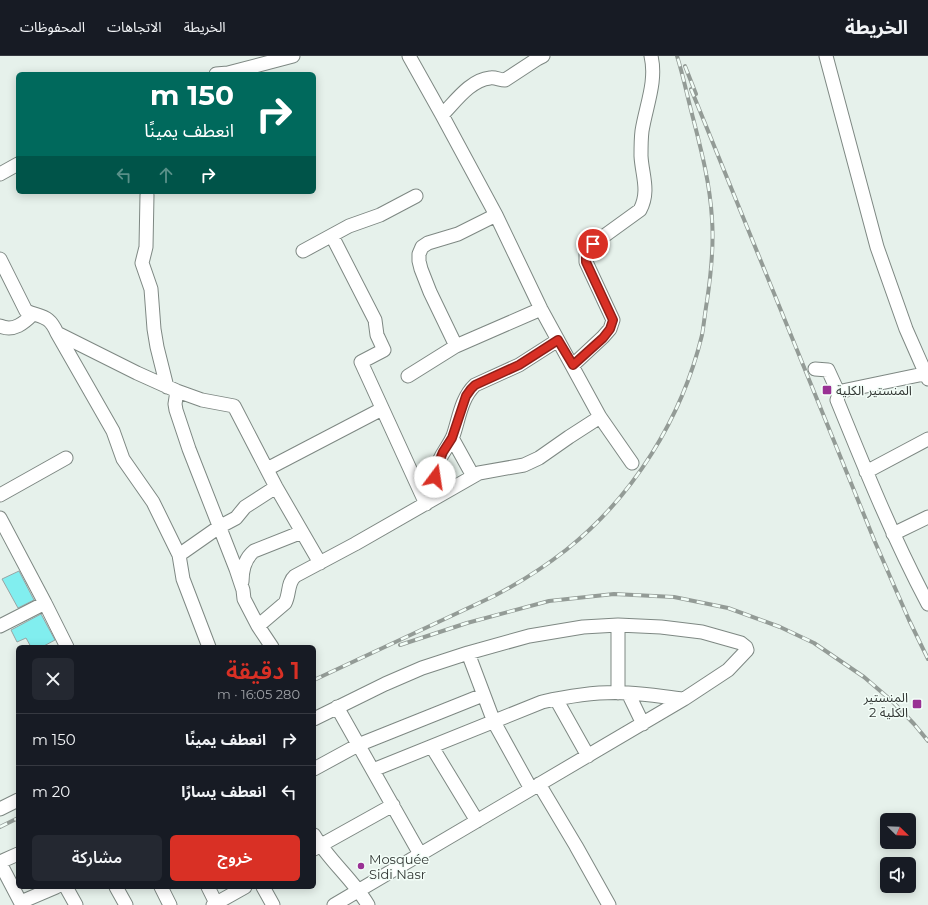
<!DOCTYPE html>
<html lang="ar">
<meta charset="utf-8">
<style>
body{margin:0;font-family:Montserrat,"Noto Sans Arabic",sans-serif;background:#242831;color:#f1f3f6;direction:rtl;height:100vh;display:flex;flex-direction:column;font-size:15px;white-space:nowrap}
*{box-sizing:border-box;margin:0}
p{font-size:13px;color:#9ea1a6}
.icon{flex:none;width:22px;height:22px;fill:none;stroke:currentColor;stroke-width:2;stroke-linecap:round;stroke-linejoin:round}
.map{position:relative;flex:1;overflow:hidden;direction:ltr}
.side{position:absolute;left:16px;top:589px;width:300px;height:244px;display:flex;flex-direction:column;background:#171b24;border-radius:6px;box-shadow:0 2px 10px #0003;direction:rtl}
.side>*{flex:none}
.guide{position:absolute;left:16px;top:16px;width:300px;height:122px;border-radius:6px;box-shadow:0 2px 10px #0003;direction:rtl;background:#00695c;color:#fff;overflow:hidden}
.needle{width:26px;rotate:113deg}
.tools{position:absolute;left:880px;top:757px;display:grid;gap:8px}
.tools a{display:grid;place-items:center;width:36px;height:36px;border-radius:6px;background:#171b24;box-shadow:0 2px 10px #0003;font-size:20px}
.pin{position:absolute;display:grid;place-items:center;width:34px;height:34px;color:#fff;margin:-17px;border:2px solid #fff;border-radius:50%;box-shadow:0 1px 4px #0007}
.me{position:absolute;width:44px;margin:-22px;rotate:14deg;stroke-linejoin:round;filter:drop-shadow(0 0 3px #0008)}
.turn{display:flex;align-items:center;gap:14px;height:84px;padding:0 16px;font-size:18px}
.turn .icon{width:52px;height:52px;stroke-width:2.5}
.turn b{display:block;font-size:28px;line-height:34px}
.lanes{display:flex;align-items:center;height:38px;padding:0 16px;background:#0003;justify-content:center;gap:20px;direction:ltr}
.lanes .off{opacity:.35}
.round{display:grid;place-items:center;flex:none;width:42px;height:42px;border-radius:6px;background:#242831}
.summary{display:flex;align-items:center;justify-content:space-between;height:68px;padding:0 16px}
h1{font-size:24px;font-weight:600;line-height:30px;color:#d93025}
.button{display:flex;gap:8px;margin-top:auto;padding:8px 16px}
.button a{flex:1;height:46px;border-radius:6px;background:#d93025;color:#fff;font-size:16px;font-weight:600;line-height:46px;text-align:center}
.button a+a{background:#242831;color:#f1f3f6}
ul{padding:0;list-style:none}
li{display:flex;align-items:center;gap:12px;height:52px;padding:0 16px;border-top:1px solid #363941}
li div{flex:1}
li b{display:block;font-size:15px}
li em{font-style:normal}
header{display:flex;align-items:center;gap:24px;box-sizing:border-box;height:56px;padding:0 20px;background:#171b24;border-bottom:1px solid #363941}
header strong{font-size:19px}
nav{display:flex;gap:22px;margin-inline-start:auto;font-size:14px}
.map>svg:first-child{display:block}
.building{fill:#81eeef;stroke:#99a5a5}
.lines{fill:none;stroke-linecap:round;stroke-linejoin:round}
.minor-casing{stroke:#7e8883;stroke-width:15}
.minor{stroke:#fff;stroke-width:13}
.rail-casing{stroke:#939b96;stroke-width:4}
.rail{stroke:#f3fef8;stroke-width:2.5;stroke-dasharray:8;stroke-linecap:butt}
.route-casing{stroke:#8d1f18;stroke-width:10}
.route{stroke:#d93025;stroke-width:7}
.poi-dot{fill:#993194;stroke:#f3fef8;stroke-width:1.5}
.labels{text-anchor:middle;stroke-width:3;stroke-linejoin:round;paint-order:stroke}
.poi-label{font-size:13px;fill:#323734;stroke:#f3fef8;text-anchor:start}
</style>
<header>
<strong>الخريطة</strong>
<nav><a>الخريطة</a><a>الاتجاهات</a><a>المحفوظات</a></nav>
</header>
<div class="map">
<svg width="928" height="849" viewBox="0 0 928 849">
<rect width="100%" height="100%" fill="#e6f1eb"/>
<path class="building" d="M19,515l15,29 -16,8 -16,-29z
M41,558l14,26 -13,7h-11l-5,-9 -9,4 -6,-12z"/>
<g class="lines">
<defs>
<path id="minor" d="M409,0l33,59 54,100 45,94 59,108 32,46
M826,0l51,191 29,82 22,50
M216,18l12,-1 65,-17
M442,59c13,-13 28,-35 48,-37 5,-1 10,2 15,2l32,-21 6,-3
M0,118l18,-10
M147,139l-1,52 -4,16 9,26 3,40 3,18 10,40
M332,180l43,84 2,15 7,15 -23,12 65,142
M303,195l46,-25 31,-11 36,-19
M0,203l26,52c17,7 23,4 31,22l56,98 10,28 30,43 26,53 4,24 26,68
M0,270c14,6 24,-3 33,-12
M57,277l80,40 40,18 25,9 32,6 42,81 44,76
M456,290l-26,-54 -9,-23 -2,-8v-7l3,-7 6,-4 30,-9 38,-19
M573,309l30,-28 7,-8 3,-9 -27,-58v-8l7,-10 47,-34c10,-19 2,-35 1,-54 0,-8 0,-17 1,-25 4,-25 15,-50 9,-75
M815,313l13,1 11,24 -2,6c28,69 56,138 91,204
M408,320l48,-30 85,-37
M177,335l-2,13 1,6 13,39 47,120 7,21 1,9 14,27
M839,338l3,-3 86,-18
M452,382l21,38
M267,413l115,-60
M866,416l62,-33
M0,439l66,-37
M435,442c0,-9 -1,-19 1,-28 2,-13 12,-22 17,-34 6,-17 8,-38 22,-51l44,-20 39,-25
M0,462l45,85 22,44
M893,478l35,-17
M179,499l40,-28 17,-9 9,-11 31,-20
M242,526c0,-12 2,-23 12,-31l48,-19
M0,570l45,-23
M272,591l-14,-21 27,-23c5,-9 2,-20 10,-27l60,-32 124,-71 45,-8 15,-7 30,-21 31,-20
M468,597l26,69 37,67
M618,637v-68
M628,637l15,31
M556,643l32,57
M337,651l83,147
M314,663l71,-35 37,-16 46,-15 61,-17 54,-9 35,-2 43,2 41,5 39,11 5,4 1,3 -19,20 -44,29 -350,206
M432,691l45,74
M314,713l44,-24 125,-50
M373,714l169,-68c27,-6 58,-11 86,-9 19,1 37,4 56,6
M539,728l37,62 33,59
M0,753l18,-9
M314,779c15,26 39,44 54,70
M314,793l79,-44
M0,806l18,-8
M0,807l22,42
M66,831l10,18
M116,831l10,18
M161,831l9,18
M208,831l8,16
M263,831l10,18
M21,846l35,-15
M213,849l32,-18"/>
</defs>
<use href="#minor" class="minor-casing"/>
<use href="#minor" class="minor"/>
<defs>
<path id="rail" d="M685,10l11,28
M691,33l184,453 34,78 19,39
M400,589l67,-22 82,-22 65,-7 60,3 54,11 52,19 34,16 50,34 28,24 22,23 14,17
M314,624l180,-84c25,-13 49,-28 72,-46 67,-53 116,-132 136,-215 2,-11 3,-23 5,-34 4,-27 7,-54 5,-82 -2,-36 -11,-70 -20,-105 -5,-19 -9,-39 -15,-58
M0,771l18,-9"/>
</defs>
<use href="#rail" class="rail-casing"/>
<use href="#rail" class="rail"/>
</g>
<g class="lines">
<defs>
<path id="route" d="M435,421l1,-8 7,-17 9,-14 14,-42 5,-7 4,-4 44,-20 39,-25 15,25 30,-27 7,-9 3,-9 -27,-58v-8l7,-10"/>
</defs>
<use href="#route" class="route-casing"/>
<use href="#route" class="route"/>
</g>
<g class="poi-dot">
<rect x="822" y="329" width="10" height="10" rx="2"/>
<rect x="912" y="643" width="10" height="10" rx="2"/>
<circle cx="361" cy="810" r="4"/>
</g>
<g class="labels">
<g class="poi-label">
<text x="836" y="339">المنستير الكلية</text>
<text x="908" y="646" text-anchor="end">المنستير<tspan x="908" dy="15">الكلية 2</tspan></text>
<text x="369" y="808">Mosquée<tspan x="369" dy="15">Sidi Nasr</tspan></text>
</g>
</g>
</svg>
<div class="tools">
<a><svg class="needle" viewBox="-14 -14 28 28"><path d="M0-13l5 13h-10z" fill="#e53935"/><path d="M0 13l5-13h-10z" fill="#9ea1a6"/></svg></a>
<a><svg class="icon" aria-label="sound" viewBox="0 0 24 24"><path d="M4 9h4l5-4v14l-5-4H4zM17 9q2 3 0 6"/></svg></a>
</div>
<div class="pin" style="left:593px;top:188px;background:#d93025"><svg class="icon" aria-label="arrive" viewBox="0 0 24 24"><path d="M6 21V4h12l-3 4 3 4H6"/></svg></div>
<svg class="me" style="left:435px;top:421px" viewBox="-20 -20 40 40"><circle r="19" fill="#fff"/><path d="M0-13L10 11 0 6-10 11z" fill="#d93025"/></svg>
<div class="guide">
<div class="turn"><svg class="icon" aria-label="right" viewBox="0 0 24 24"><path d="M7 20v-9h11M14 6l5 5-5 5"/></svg><div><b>150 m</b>انعطف يمينًا</div></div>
<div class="lanes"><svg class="icon off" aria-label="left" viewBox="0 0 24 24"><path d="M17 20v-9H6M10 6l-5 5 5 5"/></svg><svg class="icon off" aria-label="ahead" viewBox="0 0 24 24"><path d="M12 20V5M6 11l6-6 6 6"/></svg><svg class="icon" aria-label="right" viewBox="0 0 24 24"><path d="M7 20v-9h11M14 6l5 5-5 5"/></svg></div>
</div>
<section class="side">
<div class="summary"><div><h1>1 دقيقة</h1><p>280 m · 16:05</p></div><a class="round"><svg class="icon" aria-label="close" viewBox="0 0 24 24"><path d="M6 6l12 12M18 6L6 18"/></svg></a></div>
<ul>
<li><svg class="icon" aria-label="right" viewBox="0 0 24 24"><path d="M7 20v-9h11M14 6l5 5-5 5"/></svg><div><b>انعطف يمينًا</b></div><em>150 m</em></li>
<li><svg class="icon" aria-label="left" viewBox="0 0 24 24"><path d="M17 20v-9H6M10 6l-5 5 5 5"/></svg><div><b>انعطف يسارًا</b></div><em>20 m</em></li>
</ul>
<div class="button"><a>خروج</a><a>مشاركة</a></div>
</section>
</div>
